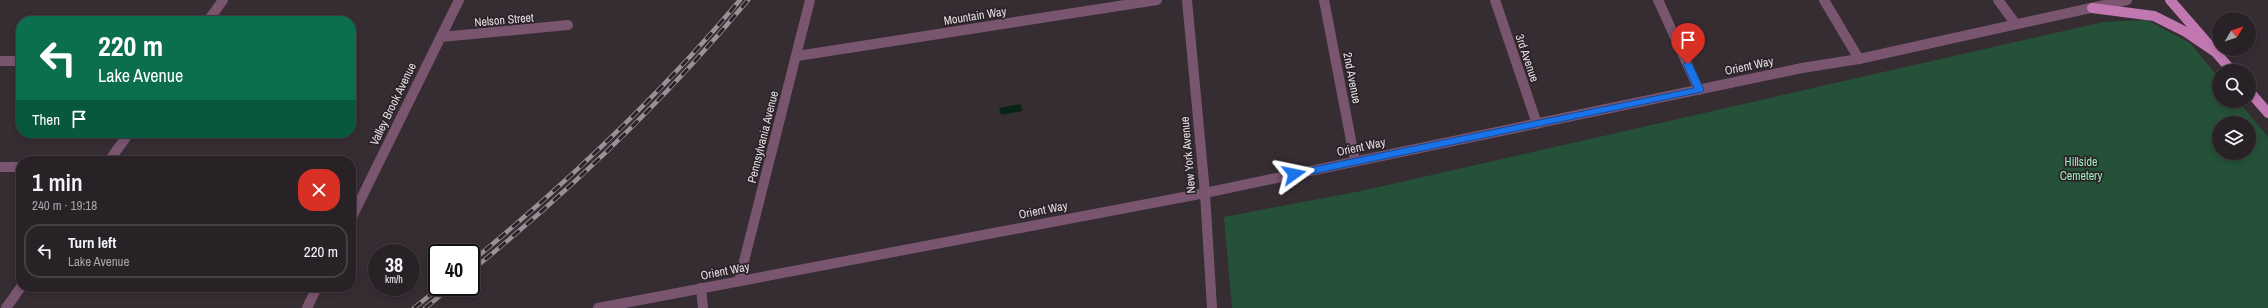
<!DOCTYPE html>
<meta charset="utf-8">
<style>
body{margin:0;font-family:"Archivo Narrow",sans-serif;background:#302a2e;color:#f1f3f6;height:100vh;display:flex;flex-direction:column;font-size:15px;white-space:nowrap}
*{box-sizing:border-box;margin:0}
p{font-size:13px;color:#a5a4a7}
.icon{flex:none;width:22px;height:22px;fill:none;stroke:currentColor;stroke-width:2;stroke-linecap:round;stroke-linejoin:round}
.map{position:relative;flex:1;overflow:hidden}
.sheet{position:absolute;left:16px;top:156px;width:340px;height:136px;display:flex;flex-direction:column;background:#282226;border-radius:16px;box-shadow:0 2px 6px #0003,0 0 0 1px #443f43}
.sheet>*{flex:none}
.hud{position:absolute;left:16px;top:16px;width:340px;height:122px;border-radius:16px;box-shadow:0 2px 6px #0003,0 0 0 1px #443f43;background:#0b6e4f;color:#fff;overflow:hidden}
.needle{width:26px;rotate:51deg}
.buttons{position:absolute;left:2212px;top:12px;display:grid;gap:8px}
.buttons a{display:grid;place-items:center;width:44px;height:44px;border-radius:50%;background:#282226;box-shadow:0 2px 6px #0003,0 0 0 1px #443f43;font-size:20px}
.speed{position:absolute;left:368px;top:244px;display:flex;gap:8px;font-size:20px;font-weight:700;text-align:center}
.speed>*{display:grid;place-content:center;width:52px;height:52px;border-radius:50%;background:#282226;box-shadow:0 2px 6px #0003,0 0 0 1px #443f43;line-height:1}
.speed small{font-size:10px;font-weight:400}
.speed .limit{border:2px solid #111;border-radius:6px;background:#fff;color:#111}
.pin{position:absolute;display:grid;place-items:center;width:34px;height:34px;color:#fff;margin:-41px -17px;border-radius:50% 50% 50% 0;rotate:-45deg;box-shadow:0 0 4px #0007}
.pin .icon{rotate:45deg}
.me{position:absolute;width:44px;margin:-22px;rotate:78deg;stroke-linejoin:round;filter:drop-shadow(0 0 3px #0008)}
.turn{display:flex;align-items:center;gap:14px;height:84px;padding:0 16px;font-size:18px}
.turn .icon{width:52px;height:52px;stroke-width:2.5}
.turn b{display:block;font-size:28px;line-height:34px}
.then{display:flex;align-items:center;height:38px;padding:0 16px;background:#0003;gap:8px;font-size:15px}
.round{display:grid;place-items:center;flex:none;width:42px;height:42px;border-radius:16px;background:#302a2e}
.headline{display:flex;align-items:center;justify-content:space-between;height:68px;padding:0 16px}
h1{font-size:24px;font-weight:600;line-height:30px}
ul{padding:0;list-style:none}
li{display:flex;align-items:center;gap:12px;height:54px;margin:0 8px 6px;padding:0 8px;border:2px solid #443f43;border-radius:16px}
li div{flex:1}
li b{display:block;font-size:15px}
li em{font-style:normal}
.map>svg:first-child{display:block}
.green{fill:#245138;fill-rule:evenodd}
.water{fill:#072415}
.lines{fill:none;stroke-linecap:round;stroke-linejoin:round}
.minor{stroke:#7a5570;stroke-width:10}
.tertiary{stroke:#7a5570;stroke-width:10}
.primary{stroke:#c178b0;stroke-width:10}
.rail-casing{stroke:#989195;stroke-width:4.5}
.rail{stroke:#2c2329;stroke-width:3;stroke-dasharray:9;stroke-linecap:butt}
.route{fill:#1a73e8;stroke:#114b97}
.labels{text-anchor:middle;stroke-width:3.5;stroke-linejoin:round;paint-order:stroke}
.street-label{font-size:12px;fill:#e4dee2;stroke:#2c2329}
.park-label{font-size:12px;fill:#98ebb9;stroke:#2c2329}
</style>
<div class="map">
<svg width="2268" height="308" viewBox="0 0 2268 308">
<rect width="100%" height="100%" fill="#362d33"/>
<path class="green" d="M2147,20l43,23 29,35v23h19l30,36v171h-1036l-8,-91 142,-27 737,-168zM2219,123h30v30h-30z"/>
<path class="water" d="M1021,104l1,7 -21,4 -2,-7z"/>
<g class="lines">
<path class="minor" d="M1187,0l18,193 7,115
M1324,0l31,161
M1495,0l42,124
M1658,0l41,90
M1824,0l35,59
M1998,0l17,23
M208,21l15,-21
M441,37l127,-12
M797,56l360,-56
M0,61h21
M109,161l20,-28
M0,167h21
M351,219l108,-219
M739,281l71,-281
M701,288l2,20
M6,308l15,-21
M307,308l10,-21"/>
<path class="tertiary" d="M598,308l607,-115 597,-125 57,-9 268,-59"/>
<path class="primary" d="M2170,0l62,71
M2092,8l62,8 32,16 28,19
M2249,91l19,22"/>
<defs>
<path id="rail" d="M471,262c97,-80 188,-166 269,-262
M471,271c101,-82 194,-171 277,-271
M414,308l26,-21
M425,308l26,-21"/>
</defs>
<use href="#rail" class="rail-casing"/>
<use href="#rail" class="rail"/>
</g>
<path class="route" d="M1688,61l4,3 12,26 -2,2 -408,86 -5,-4 5,-3 400,-83 -11,-24z"/>
<g class="labels">
<g class="street-label">
<text transform="translate(975 16) rotate(-9)" y="4">Mountain Way</text>
<text transform="translate(504 20) rotate(-5)" y="4">Nelson Street</text>
<text transform="translate(1527 58) rotate(71)" y="4">3rd Avenue</text>
<text transform="translate(1749 66) rotate(-12)" y="4">Orient Way</text>
<text transform="translate(1352 78) rotate(79)" y="4">2nd Avenue</text>
<text transform="translate(393 104) rotate(-64)" y="4">Valley Brook Avenue</text>
<text transform="translate(763 137) rotate(-76)" y="4">Pennsylvania Avenue</text>
<text transform="translate(1361 147) rotate(-12)" y="4">Orient Way</text>
<text transform="translate(1188 155) rotate(-95)" y="4">New York Avenue</text>
<text transform="translate(1043 210) rotate(-11)" y="4">Orient Way</text>
<text transform="translate(725 271) rotate(-11)" y="4">Orient Way</text>
</g>
<g class="park-label">
<text x="2081" y="166">Hillside<tspan x="2081" dy="14">Cemetery</tspan></text>
</g>
</g>
</svg>
<div class="buttons">
<a><svg class="needle" viewBox="-14 -14 28 28"><path d="M0-13l5 13h-10z" fill="#e53935"/><path d="M0 13l5-13h-10z" fill="#a5a4a7"/></svg></a>
<a><svg class="icon" aria-label="search" viewBox="0 0 24 24"><circle cx="10" cy="10" r="6"/><path d="M15 15l6 6"/></svg></a>
<a><svg class="icon" aria-label="layers" viewBox="0 0 24 24"><path d="M12 4l9 5-9 5-9-5zM3 14l9 5 9-5"/></svg></a>
</div>
<div class="speed"><div>38<small>km/h</small></div><div class="limit">40</div></div>
<div class="pin" style="left:1688px;top:64px;background:#d93025"><svg class="icon" aria-label="arrive" viewBox="0 0 24 24"><path d="M6 21V4h12l-3 4 3 4H6"/></svg></div>
<svg class="me" style="left:1294px;top:174px" viewBox="-20 -20 40 40"><path d="M0-17L14 15 0 8-14 15z" fill="#1a73e8" stroke="#fff" stroke-width="4"/></svg>
<div class="hud">
<div class="turn"><svg class="icon" aria-label="left" viewBox="0 0 24 24"><path d="M17 20v-9H6M10 6l-5 5 5 5"/></svg><div><b>220 m</b>Lake Avenue</div></div>
<div class="then">Then<svg class="icon" aria-label="arrive" viewBox="0 0 24 24"><path d="M6 21V4h12l-3 4 3 4H6"/></svg></div>
</div>
<section class="sheet">
<div class="headline"><div><h1>1 min</h1><p>240 m · 19:18</p></div><a class="round" style="background:#d93025;color:#fff"><svg class="icon" aria-label="close" viewBox="0 0 24 24"><path d="M6 6l12 12M18 6L6 18"/></svg></a></div>
<ul>
<li><svg class="icon" aria-label="left" viewBox="0 0 24 24"><path d="M17 20v-9H6M10 6l-5 5 5 5"/></svg><div><b>Turn left</b><p>Lake Avenue</p></div><em>220 m</em></li>
</ul>
</section>
</div>
